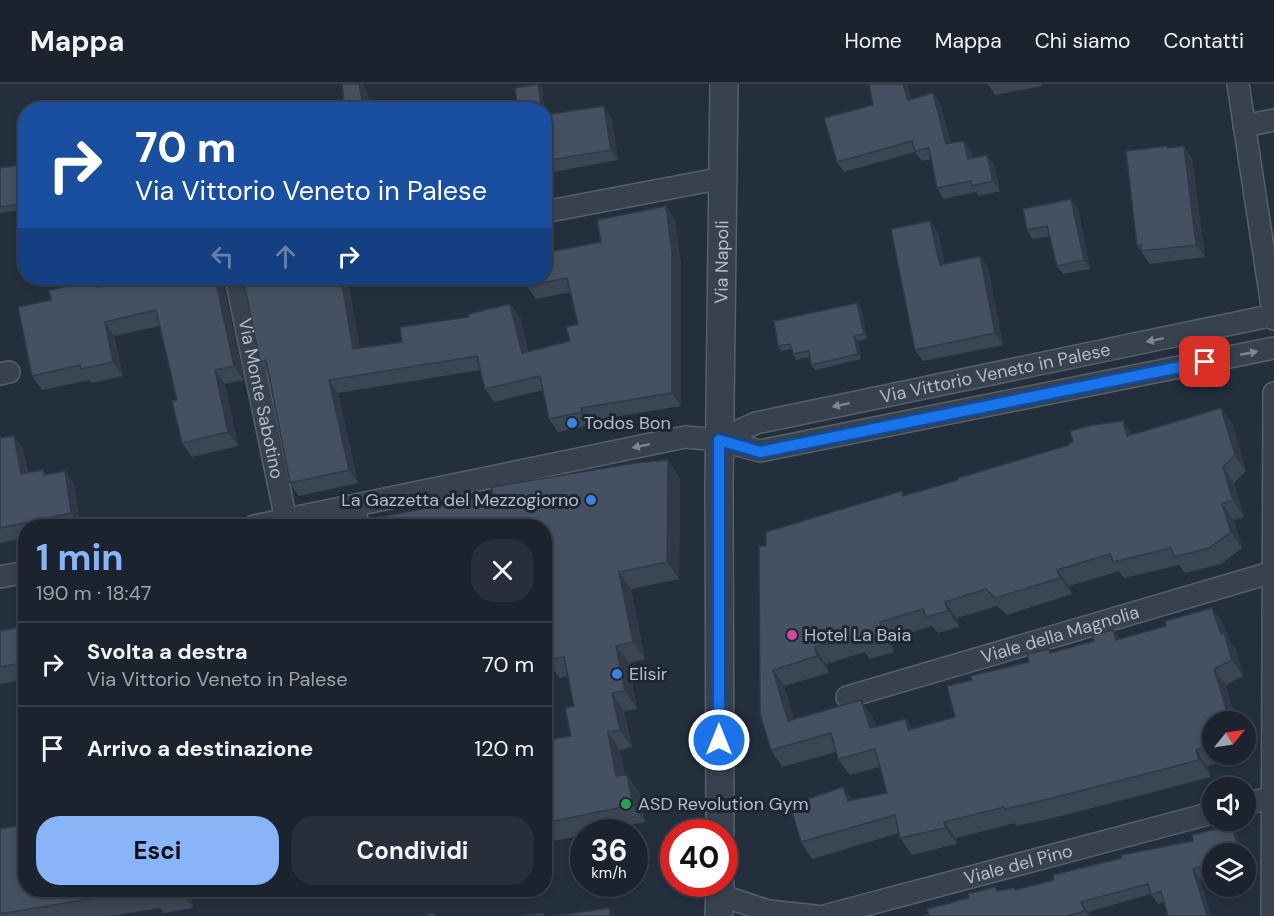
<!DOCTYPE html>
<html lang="it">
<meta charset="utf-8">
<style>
body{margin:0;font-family:"DM Sans",sans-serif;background:#282f3a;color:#f1f3f6;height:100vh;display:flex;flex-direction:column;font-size:22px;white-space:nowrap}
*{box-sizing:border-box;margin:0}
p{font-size:20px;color:#a0a4aa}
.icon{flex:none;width:33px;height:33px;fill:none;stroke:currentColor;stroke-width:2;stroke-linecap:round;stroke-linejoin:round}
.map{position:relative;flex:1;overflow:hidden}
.panel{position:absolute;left:18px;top:435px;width:534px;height:378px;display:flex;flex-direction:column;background:#1b232e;border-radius:24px;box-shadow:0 3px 9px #0003,0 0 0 2px #39404a}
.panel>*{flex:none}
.banner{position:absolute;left:18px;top:18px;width:534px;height:183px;border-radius:24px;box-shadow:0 3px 9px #0003,0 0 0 2px #39404a;background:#1a4fa0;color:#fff;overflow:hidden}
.needle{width:39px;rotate:60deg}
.tools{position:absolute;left:1202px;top:627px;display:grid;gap:12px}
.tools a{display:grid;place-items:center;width:54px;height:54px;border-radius:50%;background:#1b232e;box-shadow:0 3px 9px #0003,0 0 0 2px #39404a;font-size:30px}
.speed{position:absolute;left:570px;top:735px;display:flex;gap:12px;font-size:30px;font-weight:700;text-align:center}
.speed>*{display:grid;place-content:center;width:78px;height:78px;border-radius:50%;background:#1b232e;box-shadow:0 3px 9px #0003,0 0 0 2px #39404a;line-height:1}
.speed small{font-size:15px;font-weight:400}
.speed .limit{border:9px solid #d22;background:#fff;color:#111}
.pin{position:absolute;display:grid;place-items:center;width:51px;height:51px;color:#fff;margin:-26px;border-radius:12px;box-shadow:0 3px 9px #0006}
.me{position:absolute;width:66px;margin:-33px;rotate:0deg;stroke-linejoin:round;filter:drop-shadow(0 0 4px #0008)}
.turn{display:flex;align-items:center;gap:21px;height:126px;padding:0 18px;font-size:27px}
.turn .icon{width:78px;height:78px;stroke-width:2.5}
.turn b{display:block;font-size:42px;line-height:51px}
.lanes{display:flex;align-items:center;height:57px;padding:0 18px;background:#0003;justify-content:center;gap:30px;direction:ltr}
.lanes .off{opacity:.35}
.round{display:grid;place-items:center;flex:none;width:63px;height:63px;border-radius:24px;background:#282f3a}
.summary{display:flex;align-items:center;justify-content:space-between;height:102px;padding:0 18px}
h1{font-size:36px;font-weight:700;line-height:45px;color:#8ab4f8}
.primary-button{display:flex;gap:12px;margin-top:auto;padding:12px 18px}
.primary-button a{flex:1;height:69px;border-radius:24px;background:#8ab4f8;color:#111;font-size:24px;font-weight:700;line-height:69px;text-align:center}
.primary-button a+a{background:#282f3a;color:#f1f3f6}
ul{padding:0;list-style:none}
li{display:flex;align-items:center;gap:18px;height:84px;padding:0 18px;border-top:2px solid #39404a}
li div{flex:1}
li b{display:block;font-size:22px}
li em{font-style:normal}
header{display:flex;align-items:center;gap:36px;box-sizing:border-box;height:84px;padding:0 30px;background:#1b232e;border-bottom:2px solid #39404a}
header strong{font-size:28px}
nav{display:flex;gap:33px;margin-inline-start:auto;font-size:21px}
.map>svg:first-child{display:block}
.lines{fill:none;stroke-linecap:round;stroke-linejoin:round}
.minor-casing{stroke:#565f6c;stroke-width:24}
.tertiary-casing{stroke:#565f6c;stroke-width:30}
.minor{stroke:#38414e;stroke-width:21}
.tertiary{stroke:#38414e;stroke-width:27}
.wall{fill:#3b4654}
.shaded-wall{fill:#303945}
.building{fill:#455162;stroke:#303945;stroke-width:1.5}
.oneway{fill:#7c8592}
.route-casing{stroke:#114b97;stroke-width:15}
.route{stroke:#1a73e8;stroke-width:10}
.shop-dot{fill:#3f7fe0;stroke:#1d2633;stroke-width:2}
.hotel-dot{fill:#d1479c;stroke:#1d2633;stroke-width:2}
.leisure-dot{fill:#2e9e5b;stroke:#1d2633;stroke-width:2}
.labels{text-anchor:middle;stroke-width:6;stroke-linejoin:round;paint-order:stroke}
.street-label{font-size:18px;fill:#b4bcc9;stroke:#1d2633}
.poi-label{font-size:18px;fill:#b4bcc9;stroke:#1d2633;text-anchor:start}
</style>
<header>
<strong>Mappa</strong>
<nav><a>Home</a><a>Mappa</a><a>Chi siamo</a><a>Contatti</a></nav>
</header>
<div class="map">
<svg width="1274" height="832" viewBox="0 0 1274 832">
<rect width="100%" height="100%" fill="#242f3e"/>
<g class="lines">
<defs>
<g id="minor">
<path d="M1238,0l36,235"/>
<path d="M1244,42l30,-6"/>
<path d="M544,128l179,-34"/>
<path id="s1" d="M236,194l50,242"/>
<path d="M0,290l9,-2"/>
<path id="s2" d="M719,356l37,-17 518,-108"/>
<path d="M354,422l4,20"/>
<path d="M254,442l431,-89 34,3 41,11 514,-103"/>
<path d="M0,493l26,-5"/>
<path id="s3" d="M847,613l426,-125"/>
<path d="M1245,720l29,-7"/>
<path d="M720,811l48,16 47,5"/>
<path id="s4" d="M824,832l388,-103"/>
<path d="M1272,832l2,-523"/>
</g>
<g id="tertiary">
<path id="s5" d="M720,748l-1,-345 5,-403"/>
<path d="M719,832l1,-32"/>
</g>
</defs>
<use href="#minor" class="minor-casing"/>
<use href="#tertiary" class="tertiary-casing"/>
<use href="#minor" class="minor"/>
<use href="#tertiary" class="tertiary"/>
</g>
<path class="wall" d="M538,0l4,5 2,21h-26z
M907,0l5,15 21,-6 7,10 11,41 13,-3 7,10 2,7 14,-3 7,10 6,26 -21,5 -3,-4 -32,7 -7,-11 -6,-29 -9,2 -7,-9 -71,20 -7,-10 36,-57z
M988,0h54v2l-47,9z
M611,32l7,44 -65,12 -8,-11z
M1169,64l23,10 13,99 -55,7 -13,-18z
M26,80v45l-26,4v-45z
M1078,124l12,61 -27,5 -6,-8 -7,-30 -17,3 -6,-9z
M675,135l6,46v141l-91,15 1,4 -33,7 -9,-13 -6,-29 -49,12 -9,-13 -5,-19 -142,23 20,90 -59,13 -9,-13 -22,-110 -8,-11 -17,-84h119l1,7 -14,2 11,61 42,-6 67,-25 41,-13 10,13 8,34 42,-10 8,-17 -7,-32 -35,7 -9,-13 74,-44z
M930,137l8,12 7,31 35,-8 8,12 15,77 -80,16 -8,-11z
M222,194l22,102 -19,4 13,62 -46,11 -10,-14 -5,-43 -18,-74 -45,10 9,40 -32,7 -2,-3 -47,10 -10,-14 19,-76 52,-19 1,4z
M857,219l4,5 6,31 -9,2 3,18 -46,11 -4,-5 -1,-8 -14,3 -3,-6 -2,-5 -9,2 -4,-5z
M1123,337l9,13 101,-9 13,46 -12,12 10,34 -10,3 8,28 -21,16 -36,9 -6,-8 -55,13 -5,-7 -50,15 3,8 -65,21 -10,-9 -40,12 2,9 -21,6 -6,-7 -41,13 3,13 -24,7 -5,-7 -39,12 3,9 -45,13 10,33 78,-3 4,10 37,2 42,-11 17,-37 57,-18 22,-9 43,-12 19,-11 7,9 46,-13 46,-18 11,16 6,16 7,10 7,26 -17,9 -14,37v32h33v-3l1,4 -39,11 4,11 -150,39 -45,10 -1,-3 -59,15 1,6 -13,3 -32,8 -12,-17 -1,-5 -87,26 -11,-17 42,-55 9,13 35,-7 -7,-26 -30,8 -12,-16 -2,-7 -54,15 -11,-17 -5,-204 136,-55 3,4 53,-15 111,-35z
M0,351l1,3 13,-2 9,13 5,24 15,-3 3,4 19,-3 9,13 6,42h-54v12l-26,5z
M680,394l-1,101 -48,10 14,70 -16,4 8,46 -13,2 8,36 -12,3 5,25 14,17 6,30 -50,10h-11v3l-40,8v-53l8,-1 19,-53 3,-30 -6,-30 -9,2 -12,-18z
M26,542v53l-26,5v-53z
M0,745l26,61h164l3,18 -29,5 -4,-5 -50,8h-110z
M1238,751l-26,19v21l-12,4 11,37h-43l-4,-14 -6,2 -7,-10 -63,18 2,4h-166l74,-25 16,-3 1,2z"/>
<path class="shaded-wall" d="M359,0h4l4,7 4,19h-7z
M538,0l4,5 2,21h-1l-2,-4z
M903,0h4l8,26 -7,-10z
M933,9l7,10 13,51 -7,-10z
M604,22l7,10 7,44 -7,-10z
M964,57l7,10 4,18 -7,-10z
M1184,62l8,12 13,99 -9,-12z
M987,71l7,10 6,26 -7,-10z
M1071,115l7,9 12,61 -6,-9z
M666,122l9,13 6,46v141l-9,-13z
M930,137l8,12 10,44 -8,-12z
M980,172l8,12 15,77 -8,-12z
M95,194h5l3,3 4,20 -10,-14z
M215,194h7l22,102 -10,-14z
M341,194h1l7,9 13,74 -9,-12z
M358,194h4l1,7z
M857,219l4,5 6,31 -3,-5z
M510,220l10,13 11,49 -9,-13z
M105,238l9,14 9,40 -10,-14z
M854,252l4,5 3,18 -3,-5z
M215,286l10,14 13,62 -10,-14z
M329,296l9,13 20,90 -9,-13z
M581,324l9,13 1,4 -9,-13z
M1221,324l12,17 13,46 -11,-16z
M1123,337l12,17 -8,-2z
M14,352l9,13 7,39 -9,-14z
M668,376l12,18 -1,101 -12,-17z
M1223,383l11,16 10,34 -11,-17z
M65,387l9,13 6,42 -9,-13z
M1222,420l12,16 8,28 -11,-16z
M1057,486l12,16 3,8 -12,-16z
M619,488l12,17 14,70 -12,-17z
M945,518l12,16 2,9 -11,-16z
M1212,524l11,16 6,16 7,10 7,26 -11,-16z
M880,538l11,17 3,13 -11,-16z
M1113,546l12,17 -9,-7z
M616,562l13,17 8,46 -12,-18z
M815,563l11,17 3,9 -12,-17z
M1214,585l12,16 10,37h-6z
M773,586l11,16 16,51 -12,-16z
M612,609l12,18 8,36 -12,-17z
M861,616l11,16 9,28 -11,-16z
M906,635l11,16 -9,-5z
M608,648l12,18 8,44 -12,-18z
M1196,666l11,16 4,11 -12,-17z
M627,691l12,17 6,30 -12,-17z
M843,703l12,17 -7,-3z
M944,738l12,16 1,6 -12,-16z
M1232,741l6,10 5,19h-4z
M1193,785l7,10 11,37h-4z
M181,806h9l3,18z
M1081,818l7,10 2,4 -5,-5z
M609,824l6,8h-5z"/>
<path class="building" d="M342,0h17l5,26h-19z
M538,0l3,22 -23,4 -3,-22z
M869,0h34l5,16 25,-7 13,51 18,-3 4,18 19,-4 6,26 -21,5 -1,-5 -34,7 -8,-40 -14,3 -3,-10 -75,21 -13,-44 49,-13z
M604,22l7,44 -66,11 -1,-4v-42z
M1167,62l1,2 16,-2 12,99 -55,6v-6l-4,1 -11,-95z
M26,80v39l-26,4v-39z
M1071,115l13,61 -27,6 -10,-40 -20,4 -4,-21z
M666,122l6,46v141l-91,15 1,4 -33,7 -9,-43 -55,13 -8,-33 -148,24 20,90 -59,13 -24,-123 -6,2 -17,-84h98l12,71 49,-7 -2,-15 69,-10 -1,-3 42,-10 12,49 48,-12 -4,-14 12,-3 -11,-46 -40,8 -2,-8h19v-25l57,-11 -4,-22z
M930,137l10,44 40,-9 15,77 -80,17 -24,-121z
M63,194h32l2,9 44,-9h74l19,88 -19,4 13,62 -46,11 -10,-42 5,-1 -21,-90 -51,12 8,40 -32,7 -1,-4 -48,11 -14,-69 33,-7 -2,-10 15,-3z
M857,219l7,31 -10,2 4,18 -47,11 -2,-14 -16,3 -3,-10 -12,2 -4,-25z
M1221,324l14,47 -12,12 10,33 -11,4 9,28 -22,16 -35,9 -3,-9 -58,14 -3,-8 -53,16 3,8 -65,20 -9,-9 -41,13 3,9 -22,6 -3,-8 -43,13 3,14 -24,7 -3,-8 -41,12 2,9 -44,14 15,51 73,-21 9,28 36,-9 2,11 47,-13 -8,-31 25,-6 -2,-4 59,-14 -1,-8 21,-5 1,4 44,-12 -1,-6 20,-5 3,10 50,-14 -1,-5 47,-13 9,26 3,-1 8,27 -18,9 16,53h-18v23l-16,5 3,10 -150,39 -44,10 -1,-2 -60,15 1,6 -45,10 -5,-23 -94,27 -11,-37 53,-18 5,14 39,-8 -12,-44 -37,10 -7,-26 -60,17 -11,-36 -1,-168h7v-14l136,-41 1,5 55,-16v-2l111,-33v-2l4,-1 -3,-11 22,-6 31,-4 4,15z
M14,352l7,38 22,-4 1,5 21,-4 6,42 -71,15v-90z
M668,376l-1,102 -48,10 14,70 -17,4 9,45 -13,2 8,37 -12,2 8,44 11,-1 6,30 -89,18v-33l8,-1 -8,-35v-13l27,-5 -6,-28 9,-2 -10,-49 -17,3 -3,-11v-123h-183l-1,-5 133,-26 -1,-8 143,-24z
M26,542v36l-26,5v-36z
M26,740v66h117l-143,24v-85z
M1232,741l7,29h-27v9l-19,6 14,47h-39l-7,-25 -10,4 -3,-11 -67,18 4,9 -18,5h-143l5,-1 -2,-6 42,-11 -1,-4 27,-7 2,4 17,-3 1,2 39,-10 -1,-5 69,-17 -1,-3 72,-14 -1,-6z
M150,806h28l-27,4z
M609,824l1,8h-56z
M434,829l1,3h-15z
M543,829l1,3h-21z"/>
<defs><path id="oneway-solid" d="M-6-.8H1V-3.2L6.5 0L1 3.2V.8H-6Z" transform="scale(1.5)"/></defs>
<g class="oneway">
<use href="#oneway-solid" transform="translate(1155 256) rotate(168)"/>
<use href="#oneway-solid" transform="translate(1249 269) rotate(-11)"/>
<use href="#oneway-solid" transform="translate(841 321) rotate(168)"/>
<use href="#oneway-solid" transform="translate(641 362) rotate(168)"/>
</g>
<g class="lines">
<defs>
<path id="route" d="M719,656v-300l41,12 445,-90"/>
</defs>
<use href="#route" class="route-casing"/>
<use href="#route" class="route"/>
</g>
<g class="shop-dot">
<circle cx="572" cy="339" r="6"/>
<circle cx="591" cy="416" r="6"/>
<circle cx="617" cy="590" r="6"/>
</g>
<circle class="hotel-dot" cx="792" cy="551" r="6"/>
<circle class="leisure-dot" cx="626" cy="720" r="6"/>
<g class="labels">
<g class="street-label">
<text dy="6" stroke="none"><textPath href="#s5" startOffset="570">Via Napoli</textPath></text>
<text dy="6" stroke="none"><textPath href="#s2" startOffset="285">Via Vittorio Veneto in Palese</textPath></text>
<text dy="6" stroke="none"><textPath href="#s1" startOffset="123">Via Monte Sabotino</textPath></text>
<text dy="6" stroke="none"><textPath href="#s3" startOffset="222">Viale della Magnolia</textPath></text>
<text dy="6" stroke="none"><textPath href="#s4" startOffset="201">Viale del Pino</textPath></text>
</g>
<g class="poi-label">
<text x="584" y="345">Todos Bon</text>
<text x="579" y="422" text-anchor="end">La Gazzetta del Mezzogiorno</text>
<text x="804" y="557">Hotel La Baia</text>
<text x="629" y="596">Elisir</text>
<text x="638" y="726">ASD Revolution Gym</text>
</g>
</g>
</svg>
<div class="tools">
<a><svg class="needle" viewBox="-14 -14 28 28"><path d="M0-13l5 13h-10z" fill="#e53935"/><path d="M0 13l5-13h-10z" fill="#a0a4aa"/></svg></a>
<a><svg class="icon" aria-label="sound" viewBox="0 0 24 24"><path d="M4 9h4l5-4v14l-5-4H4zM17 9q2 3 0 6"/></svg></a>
<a><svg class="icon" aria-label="layers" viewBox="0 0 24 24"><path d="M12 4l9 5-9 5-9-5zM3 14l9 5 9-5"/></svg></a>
</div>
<div class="speed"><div>36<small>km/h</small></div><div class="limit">40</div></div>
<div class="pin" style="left:1205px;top:278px;background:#d93025"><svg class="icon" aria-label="arrive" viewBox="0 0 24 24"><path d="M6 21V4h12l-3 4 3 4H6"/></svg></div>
<svg class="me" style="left:719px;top:656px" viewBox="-20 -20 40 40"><circle r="17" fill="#1a73e8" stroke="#fff" stroke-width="3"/><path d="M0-11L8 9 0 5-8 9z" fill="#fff"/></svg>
<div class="banner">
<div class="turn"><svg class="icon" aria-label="right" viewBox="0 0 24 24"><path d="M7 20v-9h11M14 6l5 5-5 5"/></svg><div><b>70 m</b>Via Vittorio Veneto in Palese</div></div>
<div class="lanes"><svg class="icon off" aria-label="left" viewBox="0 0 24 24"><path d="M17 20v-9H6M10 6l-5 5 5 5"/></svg><svg class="icon off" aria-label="ahead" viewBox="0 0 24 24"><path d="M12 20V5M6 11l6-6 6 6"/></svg><svg class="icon" aria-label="right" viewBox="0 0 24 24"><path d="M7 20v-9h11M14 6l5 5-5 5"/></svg></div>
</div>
<section class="panel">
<div class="summary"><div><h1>1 min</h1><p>190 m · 18:47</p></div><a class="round"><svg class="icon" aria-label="close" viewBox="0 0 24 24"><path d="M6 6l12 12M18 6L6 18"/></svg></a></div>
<ul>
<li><svg class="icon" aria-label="right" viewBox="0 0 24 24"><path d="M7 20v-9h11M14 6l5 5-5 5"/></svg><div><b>Svolta a destra</b><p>Via Vittorio Veneto in Palese</p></div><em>70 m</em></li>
<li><svg class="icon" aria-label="arrive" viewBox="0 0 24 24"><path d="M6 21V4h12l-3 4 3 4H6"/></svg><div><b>Arrivo a destinazione</b></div><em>120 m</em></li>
</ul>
<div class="primary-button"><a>Esci</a><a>Condividi</a></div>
</section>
</div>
